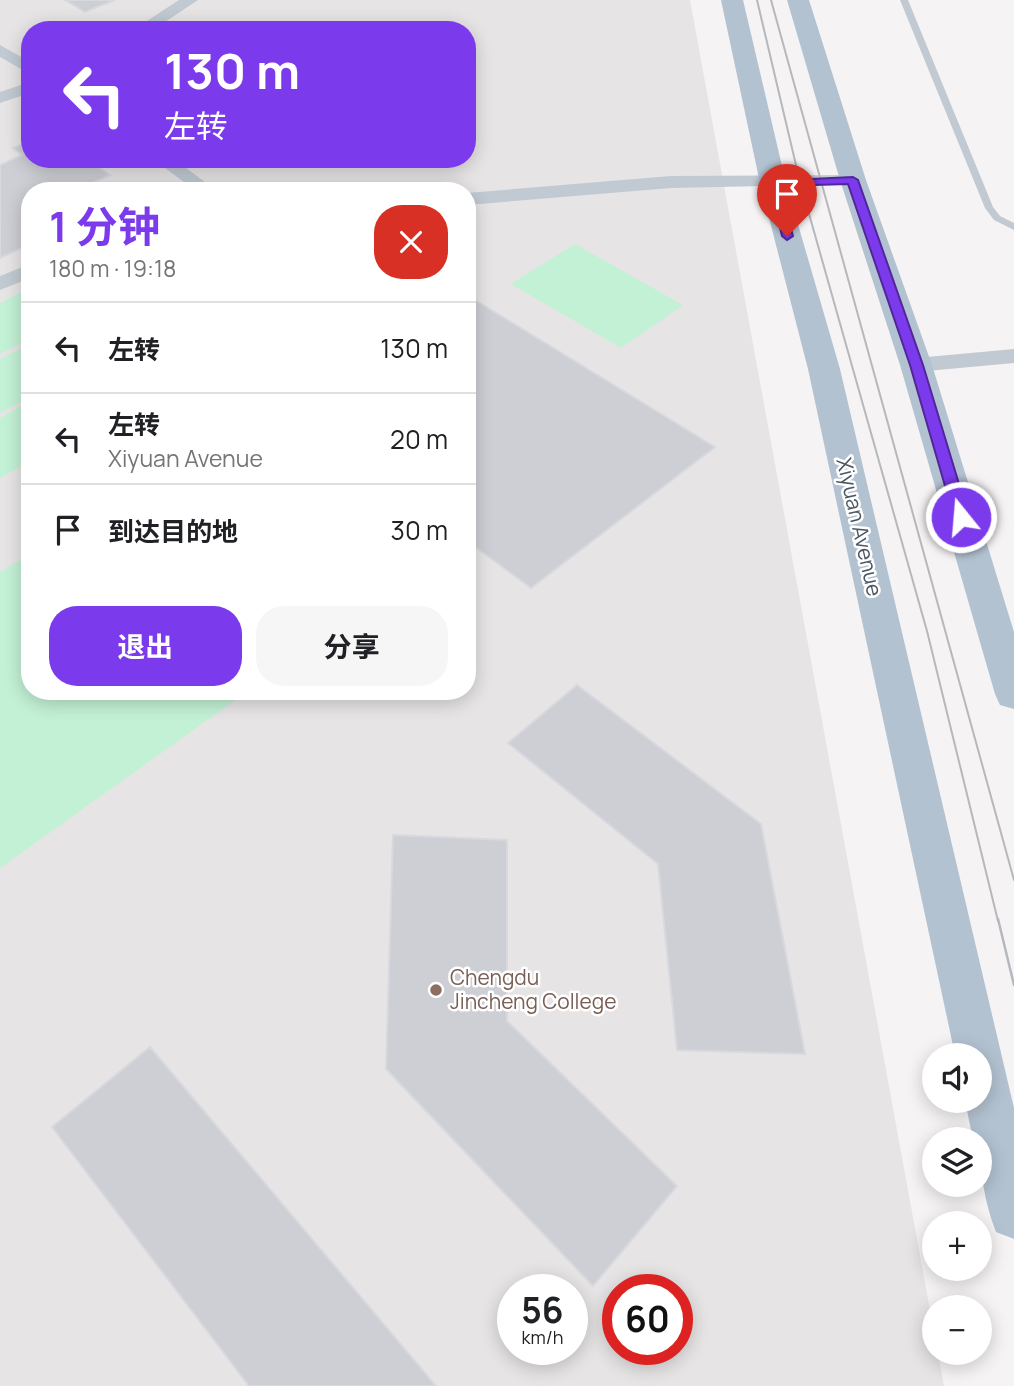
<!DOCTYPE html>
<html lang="zh">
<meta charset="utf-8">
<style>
body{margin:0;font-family:Manrope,"Noto Sans SC",sans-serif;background:#f6f6f6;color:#202124;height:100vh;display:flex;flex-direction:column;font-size:26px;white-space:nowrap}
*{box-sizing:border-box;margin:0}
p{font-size:23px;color:#757577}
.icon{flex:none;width:38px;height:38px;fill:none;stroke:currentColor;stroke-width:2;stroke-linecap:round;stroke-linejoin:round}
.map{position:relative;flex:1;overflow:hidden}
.side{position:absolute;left:21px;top:182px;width:455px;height:518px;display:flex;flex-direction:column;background:#fff;border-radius:28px;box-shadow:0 4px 18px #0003}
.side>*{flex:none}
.top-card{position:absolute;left:21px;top:21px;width:455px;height:147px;border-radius:28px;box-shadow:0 4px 18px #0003;background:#7c3aed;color:#fff;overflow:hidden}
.buttons{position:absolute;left:922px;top:1043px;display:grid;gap:14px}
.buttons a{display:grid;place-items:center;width:70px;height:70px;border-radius:50%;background:#fff;box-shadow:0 4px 18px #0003;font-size:35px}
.speed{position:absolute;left:497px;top:1274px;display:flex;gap:14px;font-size:35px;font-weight:700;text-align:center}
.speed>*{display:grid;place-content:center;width:91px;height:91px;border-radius:50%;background:#fff;box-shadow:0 4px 18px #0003;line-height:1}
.speed small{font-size:18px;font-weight:400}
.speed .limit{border:10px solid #d22;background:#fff;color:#111}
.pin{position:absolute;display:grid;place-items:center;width:60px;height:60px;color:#fff;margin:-72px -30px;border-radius:50% 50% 50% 0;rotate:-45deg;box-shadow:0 0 7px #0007}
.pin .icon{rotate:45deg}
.me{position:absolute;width:77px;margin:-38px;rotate:343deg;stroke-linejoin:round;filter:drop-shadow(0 0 5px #0008)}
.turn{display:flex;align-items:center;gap:24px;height:147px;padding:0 28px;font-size:32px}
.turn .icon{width:91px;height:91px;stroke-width:2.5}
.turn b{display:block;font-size:49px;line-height:60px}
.round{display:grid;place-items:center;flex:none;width:74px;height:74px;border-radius:28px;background:#f6f6f6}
.head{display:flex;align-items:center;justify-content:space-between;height:119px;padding:0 28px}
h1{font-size:42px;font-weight:700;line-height:52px;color:#7c3aed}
.primary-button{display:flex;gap:14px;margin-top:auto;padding:14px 28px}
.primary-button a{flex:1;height:80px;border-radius:28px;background:#7c3aed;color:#fff;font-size:28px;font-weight:700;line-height:80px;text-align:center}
.primary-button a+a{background:#f6f6f6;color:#202124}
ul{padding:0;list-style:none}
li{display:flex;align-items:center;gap:21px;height:91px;padding:0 28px;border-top:2px solid #e0e0e0}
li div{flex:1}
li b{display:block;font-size:26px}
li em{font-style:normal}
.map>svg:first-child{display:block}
.education{fill:#e6e4e5;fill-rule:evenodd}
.green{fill:#c3f1d5}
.building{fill:#cdcfd5;stroke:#d7d9de;stroke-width:2}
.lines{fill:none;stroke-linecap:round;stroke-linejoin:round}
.service{fill:#c1cad2;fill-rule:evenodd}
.minor{fill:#c1cad2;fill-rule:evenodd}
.primary{fill:#b3c2d1;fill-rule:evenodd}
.tram-far1{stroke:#b5b8bd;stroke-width:2}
.tram{stroke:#b5b8bd;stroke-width:2.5}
.route{fill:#7c3aed;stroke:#51269a;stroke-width:2}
.education-dot{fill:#8d6e63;stroke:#fff;stroke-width:2.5}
.labels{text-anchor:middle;stroke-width:5;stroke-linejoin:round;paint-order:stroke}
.street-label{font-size:21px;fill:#4a5661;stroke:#fff}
.education-label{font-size:21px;fill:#785e54;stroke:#fff;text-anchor:start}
</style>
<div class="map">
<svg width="1014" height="1386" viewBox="0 0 1014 1386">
<rect width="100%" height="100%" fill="#f5f3f3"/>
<path class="education" d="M0,0h690l244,1332v21h4l6,33h-944zM30,30h437v129h-437zM30,191h437v500h-437zM513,1290h59v59h-59zM618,1290h59v59h-59z"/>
<path class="green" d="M575,244l108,61 -62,43 -110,-64z
M30,288v51l-30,15v-51z
M30,344v53l-30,16v-54z
M30,401v60l-30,17v-60z
M30,554v137h218l-248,177v-296z"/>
<path class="building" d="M65,0h50l-30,12z
M30,141v18h57l23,16 -35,16h-45v53l-30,14v-93l22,-10 -9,-7z
M467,295l248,152 -184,141 -64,-47z
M577,685l184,139 44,230 -128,-4 -19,-186 -150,-121z
M393,835l114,5v181l170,165 -84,100 -207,-217z
M150,1047l286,339h-187l-197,-259z"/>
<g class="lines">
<path class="service" d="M900,0h8l85,207 7,9 14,7v7l-20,-10 -9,-12z"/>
<path class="minor" d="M179,0h19l-45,30h-20z
M0,45l30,17v12l-30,-17z
M30,82v11l-30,10v-11z
M153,159h21l43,32h-21z
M853,175l6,1 3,4 -3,4 -188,4 -204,17v-12l204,-17z
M30,264v14l-30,12v-14z
M1014,349v14l-98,9 -11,-7 11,-7z"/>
<path class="primary" d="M721,0h22l43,183 54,186 174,739v131l-18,-7c-12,-31 -16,-60 -16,-93h-7l-8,-38h15v-46h-25l-147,-686 -48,-186z
M787,0h22l57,180 66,185 82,267v77l-14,-4 -5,-11 -95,-329 -60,-185z"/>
<path class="tram-far1" d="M757,0l43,182 127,449 71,290
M771,0l243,880"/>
<path class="tram" d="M998,919l16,66"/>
</g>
<path class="route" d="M853,177l5,3 65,185 46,152 -3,4h-10l-2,-4 -44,-152 -62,-181 -69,2 14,50 -6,4 -5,-4 -13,-55z"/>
<circle class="education-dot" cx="436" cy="990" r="7"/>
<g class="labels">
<g class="street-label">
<text transform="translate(859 527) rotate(77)" y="7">Xiyuan Avenue</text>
</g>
<g class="education-label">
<text x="450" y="985">Chengdu<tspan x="450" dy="24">Jincheng College</tspan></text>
</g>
</g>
</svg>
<div class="buttons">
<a><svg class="icon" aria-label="sound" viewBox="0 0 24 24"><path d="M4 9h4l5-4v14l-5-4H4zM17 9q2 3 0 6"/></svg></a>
<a><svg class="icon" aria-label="layers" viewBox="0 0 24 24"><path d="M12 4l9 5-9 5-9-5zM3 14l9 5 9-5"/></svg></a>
<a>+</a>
<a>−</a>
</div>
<div class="speed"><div>56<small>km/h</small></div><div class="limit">60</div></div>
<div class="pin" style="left:787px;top:236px;background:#d93025"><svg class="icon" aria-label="arrive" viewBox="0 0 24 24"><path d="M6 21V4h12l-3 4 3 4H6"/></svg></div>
<svg class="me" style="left:961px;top:517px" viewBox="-20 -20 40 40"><circle r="17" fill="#7c3aed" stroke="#fff" stroke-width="3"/><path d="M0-11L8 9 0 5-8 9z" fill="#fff"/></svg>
<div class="top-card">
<div class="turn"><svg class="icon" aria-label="left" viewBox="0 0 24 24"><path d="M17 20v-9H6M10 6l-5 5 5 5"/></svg><div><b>130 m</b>左转</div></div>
</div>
<section class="side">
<div class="head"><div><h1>1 分钟</h1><p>180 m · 19:18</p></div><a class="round" style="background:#d93025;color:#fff"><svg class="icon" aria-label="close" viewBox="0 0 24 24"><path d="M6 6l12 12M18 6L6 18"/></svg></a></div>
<ul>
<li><svg class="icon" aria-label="left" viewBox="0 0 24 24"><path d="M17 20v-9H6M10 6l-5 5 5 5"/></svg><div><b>左转</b></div><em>130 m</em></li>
<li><svg class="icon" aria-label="left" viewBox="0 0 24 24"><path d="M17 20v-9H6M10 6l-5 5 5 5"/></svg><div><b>左转</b><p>Xiyuan Avenue</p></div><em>20 m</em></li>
<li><svg class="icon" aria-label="arrive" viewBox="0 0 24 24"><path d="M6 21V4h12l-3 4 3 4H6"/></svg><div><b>到达目的地</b></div><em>30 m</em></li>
</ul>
<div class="primary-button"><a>退出</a><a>分享</a></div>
</section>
</div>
